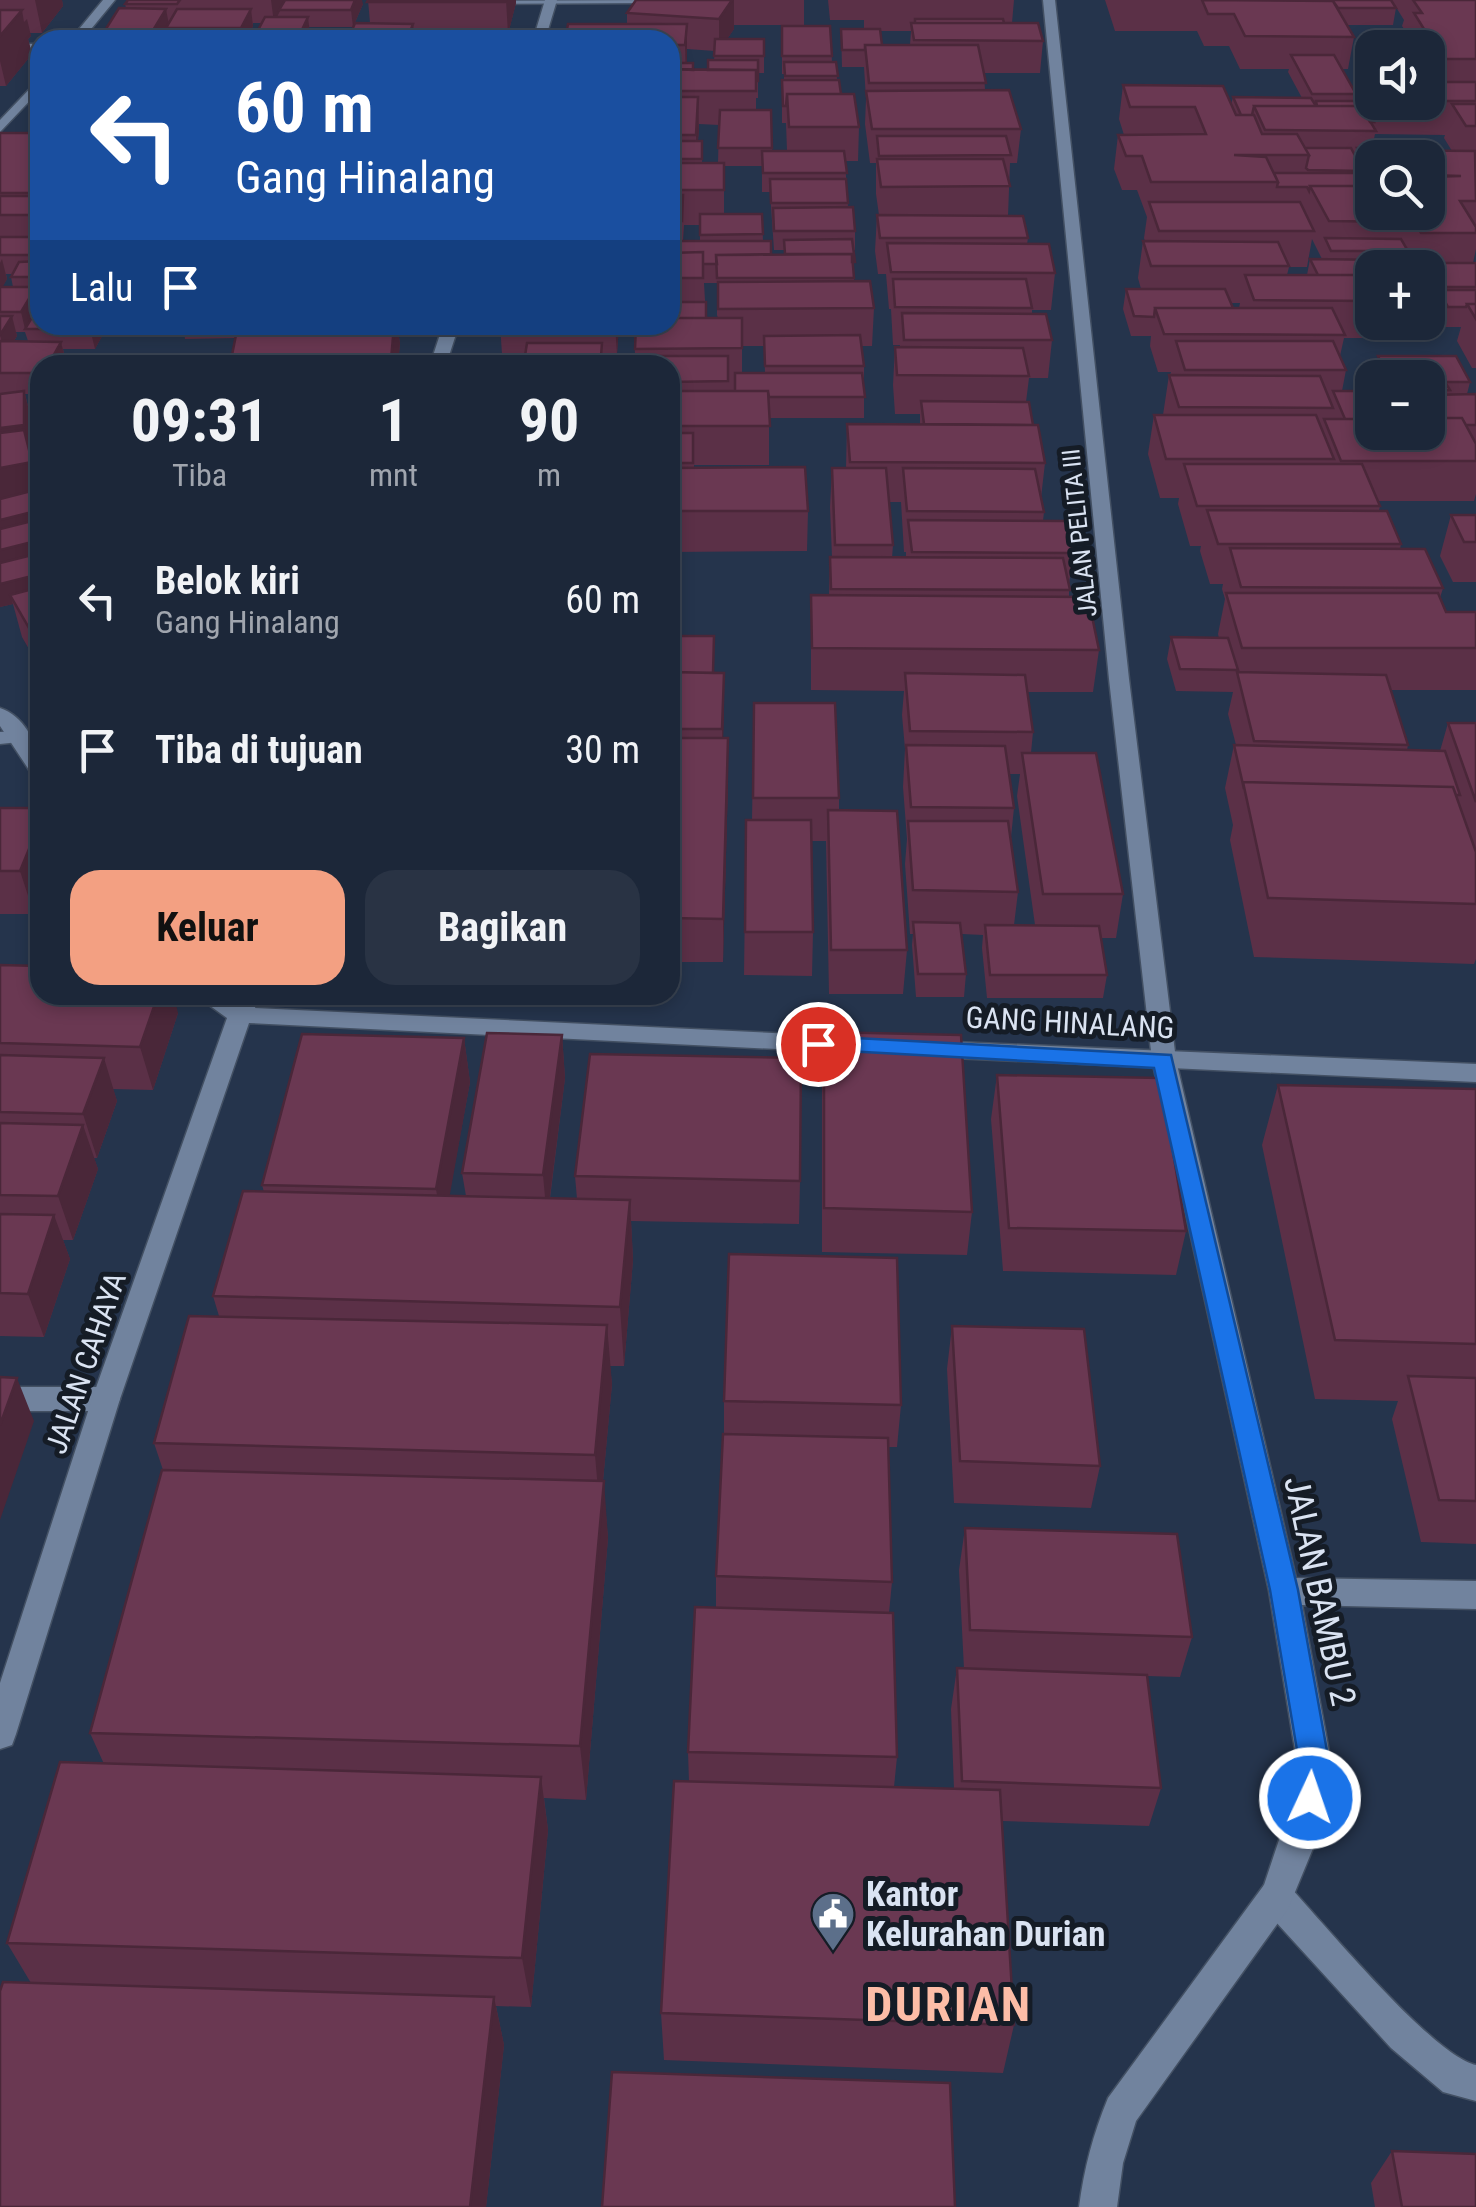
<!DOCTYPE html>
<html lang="id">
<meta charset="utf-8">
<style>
body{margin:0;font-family:"Roboto Condensed",sans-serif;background:#293344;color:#f1f3f6;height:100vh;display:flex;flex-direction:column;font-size:38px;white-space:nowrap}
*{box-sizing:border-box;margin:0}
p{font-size:32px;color:#a0a5ae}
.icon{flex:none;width:55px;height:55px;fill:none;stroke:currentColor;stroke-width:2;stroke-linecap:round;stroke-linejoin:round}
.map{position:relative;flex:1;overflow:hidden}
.sheet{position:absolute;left:30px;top:355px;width:650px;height:650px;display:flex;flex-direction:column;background:#1c2739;border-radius:30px;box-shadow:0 5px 15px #0003,0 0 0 2px #3a4453}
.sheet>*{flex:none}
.banner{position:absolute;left:30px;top:30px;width:650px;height:305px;border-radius:30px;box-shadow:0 5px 15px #0003,0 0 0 2px #3a4453;background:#1a4fa0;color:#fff;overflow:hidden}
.tools{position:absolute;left:1355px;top:30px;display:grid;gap:20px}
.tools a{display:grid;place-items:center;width:90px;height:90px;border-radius:20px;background:#1c2739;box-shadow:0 5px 15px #0003,0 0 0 2px #3a4453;font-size:50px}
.pin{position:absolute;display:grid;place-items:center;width:85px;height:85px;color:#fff;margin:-42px;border:5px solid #fff;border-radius:50%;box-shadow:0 2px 10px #0007}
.me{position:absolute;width:110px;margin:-55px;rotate:3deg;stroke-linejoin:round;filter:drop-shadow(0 0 8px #0008)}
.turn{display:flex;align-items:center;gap:35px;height:210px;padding:0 40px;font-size:45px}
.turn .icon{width:130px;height:130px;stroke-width:2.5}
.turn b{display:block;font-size:70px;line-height:85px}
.then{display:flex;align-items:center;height:95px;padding:0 40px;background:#0003;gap:20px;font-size:38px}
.eta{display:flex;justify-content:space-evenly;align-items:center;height:170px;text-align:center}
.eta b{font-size:60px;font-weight:700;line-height:70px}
.primary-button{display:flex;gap:20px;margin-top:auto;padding:20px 40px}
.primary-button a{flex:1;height:115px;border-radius:30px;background:#f3a082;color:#111;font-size:40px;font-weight:700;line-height:115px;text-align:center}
.primary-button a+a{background:#293344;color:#f1f3f6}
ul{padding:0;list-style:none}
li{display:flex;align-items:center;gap:30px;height:150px;padding:0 40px}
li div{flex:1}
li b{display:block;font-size:38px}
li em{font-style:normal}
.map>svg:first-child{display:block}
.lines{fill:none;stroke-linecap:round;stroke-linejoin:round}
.service-casing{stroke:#435063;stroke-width:3}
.minor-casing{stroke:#435063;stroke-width:3}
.tertiary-casing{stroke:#435063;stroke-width:3}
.service{fill:#71839e;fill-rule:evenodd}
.minor{fill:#71839e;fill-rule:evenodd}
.tertiary{fill:#71839e;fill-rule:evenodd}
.wall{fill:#5b3047;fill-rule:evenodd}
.shaded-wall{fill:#4a2739}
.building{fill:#6a3852;stroke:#4a2739;stroke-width:2.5}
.route{fill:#1a73e8;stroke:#114b97;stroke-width:2.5}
.labels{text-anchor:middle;stroke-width:10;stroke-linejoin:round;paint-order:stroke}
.far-street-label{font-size:25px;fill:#dae3f2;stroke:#151c26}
.street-label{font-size:30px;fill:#dae3f2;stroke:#151c26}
.near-street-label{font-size:35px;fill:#dae3f2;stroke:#151c26}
.near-poi-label{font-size:35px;font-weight:bold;fill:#dae3f2;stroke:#151c26;text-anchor:start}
.near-district-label{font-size:48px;font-weight:bold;letter-spacing:2.5px;fill:#fdbda7;stroke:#151c26}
</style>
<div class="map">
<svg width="1476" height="2207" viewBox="0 0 1476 2207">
<rect width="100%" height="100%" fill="#25344c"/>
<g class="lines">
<defs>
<path id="service" d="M1276,1880l12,5c35,37 145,171 188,180v36l-33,-9 -52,-44 -127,-139 -5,-12 5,-12z"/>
<path id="minor" d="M656,0l-6,3 -165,1 -6,-3z
M1043,0h12l74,679 47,381 120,518 180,3v28l-174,-4 29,157 -4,36 -13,48 -26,63 -152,212 -13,42 -6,44h-38c5,-38 14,-73 29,-109l156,-213 29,-87 4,-36 -28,-171 -117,-531 -43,-381z
M0,44h40v8h-40z
M21,731l7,2 3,4 -3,4 -28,3v-12z
M0,1387h106l10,4 4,8 -4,8 -10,4h-106z"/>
<path id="tertiary" d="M103,0h12l-33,40h-12z
M545,0h12l-12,40h-12z
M40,78v12l-40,42v-12z
M443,325h16l-13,40h-16z
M0,708c29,10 40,43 40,70l-7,-2 -33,-50z
M195,995h30l8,5 2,-5h24l-4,13 602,29 12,8 -12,8 -608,-30 -129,376 -104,335 -4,11 -12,4v-66l92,-284 135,-381z
M932,1041l544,23v18l-544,-25 -12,-8z"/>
</defs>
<use href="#service" class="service-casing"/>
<use href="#minor" class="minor-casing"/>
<use href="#tertiary" class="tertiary-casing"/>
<use href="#service" class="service"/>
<use href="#minor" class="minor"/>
<use href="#tertiary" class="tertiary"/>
</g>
<path class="wall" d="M0,0h62l1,6 -21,27h-12l1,3 -3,3 4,15 -26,32h-6z
M128,0h156v2l79,2 -10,23h-44l1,7 -3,6h-50l-1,-6 5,-11h-8v3l-7,14h-141l-1,-8 22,-24 -1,-4z
M368,0h148v3l-8,31 -94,-1 1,7 -45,-17z
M636,0h168v25h-70v4l-7,10h37v34h-6v25h-2v12h15l1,41h15l-1,-28h-4v-43h2v-6h-2v-48h48l2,36h4l1,18 4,14 18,33 -1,34h-13l3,46 7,24v19h-2l1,31 20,27 -2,38h-10l2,20v52h-95v47h-75v3l114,43 -1,40 -137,1v-187h-145l1,-11h-24l-2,-29h119l-2,29h-14v2h32l-1,-31h36v-285l-43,-16v-11zM687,49l28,2 -1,9 -6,10h-15l-6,-7zM699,124l20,1 -1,38h-16v-22h-4zM724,166h38v26h8l4,58h10v4h-12l-9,-13 -1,-27h-38zM684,225h16v16h-17zM704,283h13v32l1,3h-12zM742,346h22l1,27h-23z
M828,0h186l-2,23 31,18 -3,32h-56l1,17 36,39 -4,34h-7l-2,53 20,22 -1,6 28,29 -4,37h-19v4l20,26 -4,38h-19l-3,24 19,61 -4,35 3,14 -1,9 30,32 -4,31v13l30,53 -6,42h-66l6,40 -2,21 92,141 -7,44h-15l6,37 -4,23h-116l-5,-50 1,-13 -21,-1 4,40 -2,23h-48l-4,-52 1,-11h-3l-5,-70 2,-25 -4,-52 2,-38 -3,-34 2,-24 -93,-1v-95h18l1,-38h2l-2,-50 2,-39h14l1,-44h73v-10h-25l-2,-29 2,-38h5v-2h-7l-2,-36h-2l-3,-35h-8l-3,-23 2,-36h2l-3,-21v-31h-6l-5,-39 1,-25 -2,-32h-22l-1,-38h23v-9h-34zM880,31h31l-1,14h-28zM889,502h12l3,50h2v6h-14l1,-13zM1009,774h11l-3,22 18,129h-21l4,-33 -7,-55 3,-29z
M1105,0h371v249l-3,14h3v105h-4l-15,-27 4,-14h-18l-9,-18 1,-2h-3l-4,-9v-30h-16l-5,-10 -3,10h-32v54h47l-4,16h-71l-4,18 6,14 -4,21 86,41v-54h-54l4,-22 92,26 -3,12h9v100l-2,7h-96l2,5 -1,5 22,33 -1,5 43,39 -3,10 6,14 30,36v42h-86l18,55 -1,5 33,1 8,-28h28v236l-2,5 -220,-7 -24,-117 3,-15 -8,-37 9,-43h2l-8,-31 5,-22 -57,-1 -9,-32 4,-22 48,1 -1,-4 7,-35 -3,-10 1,-5h-13l-10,-33 1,-5h-11l-12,-42 1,-6h-19l-12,-44 6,-39h9l6,-40h1l1,-3h-13l-8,-26 1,-10h-20l-8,-27 3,-20h15l-3,-11 5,-37h2l-1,-3 3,-21 -10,-27h-15l-8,-21 4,-34h6l-5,-16 4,-34 108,20 2,-8 69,1 -14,-26 1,-3h-49l-11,-23h-25l-7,-15h-82zM1394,4l10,16 -2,6 7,10 -35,1 -1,5h-9l-6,33 6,10h3l-3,17 -10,-1 2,-7 -14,-25h6l6,-32 -7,-12h46l3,-17zM1372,48h56v54h-56zM1375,134l70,1 -1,3 8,13 -80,-3zM1372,158h56v54h-56zM1312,239l10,20h-12l-3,16h-20l2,-8h18zM1231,303h9l-1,5h-6z
M0,133h40v163h-2l2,29h68l-13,24h-32l3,13 -2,3h-24v29h-15l9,36 -1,35 7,26v177l-18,-31 -9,-33 -13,3zM6,274h6l-1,3 2,10h-11l5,-8zM16,332h9l3,9h-14l3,-5z
M183,325h214l3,18 -2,22h-168l6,-27 -51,1z
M1451,515h25v67h-23l-13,-26z
M670,562h7l1,41 -2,33 38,37h10l-1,65 5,43 -5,181h-53z
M754,703l85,95v12l68,140 -4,44h-74l-3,-153h-15l2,91 -1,44 -68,-1 2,-155h6z
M0,808h40l-6,106h-34z
M0,965l178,48 -25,77 -40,-1 4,12 -20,57h-3l4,11 -25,71h-10l7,19 -26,78 -44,-1z
M824,1032l148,180 -5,43 -145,-3v-176z
M562,1035l3,43 -15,120 27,1 -2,-23 225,5 -1,43 -168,-3 2,39 -9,106h-14l2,18 -9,97 5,57 -22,262 -42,-2 4,32 -17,177 -35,-1 8,39 -18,162h-486l31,-224 -24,-40 97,-179 -14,-31 73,-263 -9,-27 65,-127 -6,-20 51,-104 -2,-7 202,-147 6,44 -21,114h17l-4,-23z
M997,1075l189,156 -10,44 -173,-4 -12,-152z
M1278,1085l198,4v455l-55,-2 -29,-123 6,-18 -83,-2 -53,-254z
M952,1326l148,140 -9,42 -137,-5 -7,-134z
M724,1401l177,4 -4,42h-9l4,135 -3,31 8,144 -3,30 60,2 -3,-80 6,-41 7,1 -5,-99 6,-42 227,109 -12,40 -33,-1 14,112 -12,38 -147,-5 12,204 -11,48 -339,-13 -3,-47 28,-231 -1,-30 28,-145v-31l8,-142z
M1392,2151l84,56h-101l-4,-24z"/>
<path class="shaded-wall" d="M35,0h27l1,6 -21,27z
M271,0h13v3l-10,20z
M355,0h7l1,4 -10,23 -2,-17z
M506,0h10v3l-8,31z
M732,0h2v29l-15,22v-32z
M166,9l3,16 -3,3v3l-6,9h-6l-2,-8z
M251,9l2,17 -7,14h-3l-2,-12z
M22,10l2,12 3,-3 4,17 -3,3 4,15 -26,32 -6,-25v-25z
M308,17l2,17 -3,6h-6l-1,-6z
M413,24l2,16h-8z
M687,24v32l-1,22 -1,-33z
M698,97l1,34 -3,28v-24z
M2,259l5,20 -7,13v-29z
M36,287l4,22 -15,20 -4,-17z
M12,316l5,20 -12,20 -5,-21z
M92,325h16l-13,24 -5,-20z
M394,325h3l3,18 -2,22h-6l-1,-5z
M615,325h4l-2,29z
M61,342l5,20 -2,3h-16z
M24,391l10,39 -1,35 7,26 -40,18v-81z
M40,510v23l-40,10v-23z
M40,540v23l-40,10v-23z
M677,562l1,41 -3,45 -1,-42z
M40,574v23l-30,-2 3,9 -13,3v-23z
M724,673v42l-2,57v-43z
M728,738v43l-5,181v-43z
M40,822v77l-6,15 -14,-43z
M158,995h16l4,18 -25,77 -13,-43z
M562,1035l3,43 -18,141 -4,-44z
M464,1038l6,44 -27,151 -7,-44z
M104,1058l13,43 -20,57 -14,-44z
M83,1125l15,44 -25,71 -15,-44z
M630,1200l3,60 -9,106 -4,-59z
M54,1215l16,44 -26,78 -16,-43z
M607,1325l5,59 -12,129 -5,-58z
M17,1378l17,43 -34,99v-95z
M604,1481l4,57 -22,262 -6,-54z
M541,1777l7,53 -17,177 -9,-49z
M494,1997l10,48 -18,162h-16z"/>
<path class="building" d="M128,0h52l-3,4h-52z
M285,0h70l-4,10h-72z
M368,0h138l-1,2h-138z
M636,0h96l-13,19 -92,-6z
M1202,0l131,1 21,36 -109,-1 -11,-22h-26z
M1313,0h78l5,8h-58l-5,-7z
M1413,0h63v59h-48v-11h-56v4h-2l-6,-10h13l-3,-5h55l-15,-24h8z
M119,8l47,1 -14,23h-48z
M177,9h74l-10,19h-75z
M0,10h22l-22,26z
M265,17h43l-8,17h-44z
M915,19h88l1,4h-89z
M355,23l58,1 -6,16h-59z
M911,23h127l5,18 -129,-1z
M568,24h119l-2,21h-15v-5h-105z
M782,26h48l2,30h-50z
M841,29h39l2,16h-17v5h-23z
M419,30h72l-3,10h-73z
M146,37h91l-1,3h-92z
M715,39h49v17h-50z
M865,45h113l8,38h-117z
M1291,55h43l22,39h-44z
M708,60h50v21h-2v-11h-48z
M784,62h52l2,14h-53z
M670,63h23v7l-23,-1z
M670,69l86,1v21h-86z
M782,80h57l2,14h-54l-1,12h-3z
M1428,82h48v19h-48z
M1123,85l100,1 13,29h18l8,19h35l12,21h-75l32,2 12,25h-127l-9,-26h-16l-8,-21 88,-1 -11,-27h-65z
M1009,90l12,39h-149l-6,-38z
M787,94h67l5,33h-70z
M670,97h28l-2,38h-26z
M1233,97l78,1 5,8h-62l-2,9h-11z
M1316,101h48l10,21h-4l-9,-16h-44z
M1452,104h24v22h-10z
M1254,106h107l15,25 -111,-1z
M720,110h51l1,38h-54z
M0,133h40v60h-40z
M877,136h129l5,19 -132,1z
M670,141h32v18h-32z
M1305,148h46l12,23 -55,-1 -2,-2 3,-13z
M1357,148h69l2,2h-59l-3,16z
M1369,150l106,1 1,50h-16l16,26v6h-55l-11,-21h18v-35l33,-1 -33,-1v-17h-55z
M762,151h82l3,22h-84z
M877,159h126l7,27 -129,1z
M670,163h54v27h-54z
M1274,173h82l7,13h-53l-1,5 -2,-4h-30l1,-5z
M770,179h76l2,24h-77z
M1310,186h62v26h28l5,10 -76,-1z
M670,195h13l-1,26h-12z
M0,196h40v19h-40z
M1149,202h151l14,29h-155z
M853,207l2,24h-81l-1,-23z
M700,214h62l1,20 -63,1z
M877,215l146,1 5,22h-148z
M0,237h40v18h-40z
M1325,238l76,1 7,12h-77z
M852,239l3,23h-3v-8h-67l-1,-14z
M670,241h101v13l-55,1 1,9h-14v-12l-33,1z
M1143,241l135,1 11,24h-138z
M887,243l162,1 6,29 -164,-1z
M703,252v26h-33v-25z
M852,254l2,24h-137l-1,-23z
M1310,259l80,1 4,8h-22v7h-54z
M40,261v16h-29l8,-15z
M1423,263h53v24h-39l-9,-17v-2z
M1245,275h127v26l-118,-1z
M893,279h133l6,29 -137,-1z
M870,281l4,27 -156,1v-27z
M0,287h36l-15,25h-21z
M1126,289h99l8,19h-78l-1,9 -20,-1z
M1439,290h37v14h-9l-1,3h-18z
M670,302h36v16h-36z
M40,304v21h52l-2,4h-65z
M1467,304h9v15z
M1155,308h177l13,27 -181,-1z
M902,313l144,1 6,26h-148z
M0,316h12l-12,19z
M670,318h72v30l-107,1 1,-24h34z
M238,325h156l-3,35 -161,5z
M860,335l4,31h-99l-1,-30z
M0,341l61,1 -13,23h-8v8h-40z
M1176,341h157l13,29h-161z
M527,343h75l-1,13h-34v6h-43z
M895,347l128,1 6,28 -132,-1z
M567,356h161v25l-58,1v-17h-104z
M1378,356h78l14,26h-25l5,8 -22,1v-13h-40z
M735,373h127l3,24h-96l-1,-6h-33z
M1169,375l151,1 13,32 -154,-1z
M24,391v34l-24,3v-34z
M670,391h98l2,35h-100z
M1333,391h39v28h-27z
M1476,394v31h-10l-4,-7h-18l-13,-23z
M921,401l108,1 4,23 -109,-1z
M1154,415h162l18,44h-168z
M1428,418h34l14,26v17h-135l-17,-42h48v13h56z
M847,424l191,1 7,38 -195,-1z
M24,430l8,32 -32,6v-35z
M670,433h23v30h-23z
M1184,464h178l18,42h-183z
M805,467l3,44h-138v-43z
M832,468h54l7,77h-58z
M903,468l132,1 9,43 -137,-1z
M39,489l1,21 -40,10v-21z
M1207,510l180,1 14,33h-183z
M1451,515h25v27h-12z
M40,519v21l-40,10v-21z
M908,520l158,1 7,32 -161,-1z
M1230,548l195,1 18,39 -202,-1z
M40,553v21l-40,10v-21z
M830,557l233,1 7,32 -239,-1z
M670,562h7l-3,44h-4z
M40,587v60l-30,-52z
M1226,593h212l8,19h30v36h-234z
M811,595l277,2 11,53 -287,-2z
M670,636h44l-1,37 -43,-1z
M1171,637l57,1 10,32 -58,-1z
M670,672l54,1 -2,56h-52z
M1237,672l149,3 22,70 -154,-4z
M905,673l120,2 8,57 -123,-1z
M754,703h81l4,95h-86z
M1448,723h28v79z
M670,738h58l-5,181 -53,-1z
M906,745l99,1 9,62 -103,-1z
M1234,745l211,6 15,44h-4l-3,-8 -210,-5 1,7z
M1022,753h74l27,141h-80z
M1243,782l210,5 23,65v52l-208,-6z
M0,808h40v14l-20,49h-20z
M828,810l69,1 10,139h-76z
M746,820h65l2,112h-68z
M908,821h100l10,71 -105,-2z
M913,922l47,1 6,51h-48z
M985,925l114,1 8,49h-117z
M0,965l40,1v29h118l-18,52 -140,-4z
M824,1032l137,3 11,177 -148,-4z
M487,1033l75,2 -19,140 -81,-2z
M302,1034l162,4 -28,151 -174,-4z
M590,1054l211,4 -1,123 -225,-5z
M0,1055l104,3 -21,56 -83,-2z
M997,1075l164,3 25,153 -177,-3z
M1278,1085l198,4v255l-141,-4z
M0,1123l83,2 -25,71 -58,-1z
M243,1191l387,9 -10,107 -407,-11z
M0,1214l54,1 -26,79 -28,-1z
M729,1254l168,4 4,147 -177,-4z
M189,1316l418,9 -12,130 -441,-12z
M952,1326l132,3 16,137 -140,-5z
M1408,1376l68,2v123l-37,-1z
M0,1377l17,1 -17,47z
M723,1434l165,4 4,144 -176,-6z
M162,1470l442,11 -24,265 -490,-13z
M965,1528l212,6 15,103 -222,-7z
M695,1607l198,6 4,144 -209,-5z
M957,1668l190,7 14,113 -199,-7z
M60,1762l481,15 -19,181 -515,-15z
M674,1781l326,9 14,235 -353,-12z
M3,1982l491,15 -24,210h-470v-216z
M612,2072l338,11 5,124h-353z
M1392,2151l84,3v53h-74z"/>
<path class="route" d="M818,1036l353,19 127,535 31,172 -8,46 -11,4 -11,-4 -4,-10 4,-36 -29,-172 -116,-522 -344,-19 -3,-5 3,-6z"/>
<defs>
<symbol id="civic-pin" viewBox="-11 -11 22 30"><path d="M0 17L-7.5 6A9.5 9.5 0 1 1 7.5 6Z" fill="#5c6f8a" stroke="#151c26"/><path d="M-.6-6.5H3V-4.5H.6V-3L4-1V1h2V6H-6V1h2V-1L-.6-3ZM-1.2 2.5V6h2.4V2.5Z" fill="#fff"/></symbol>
</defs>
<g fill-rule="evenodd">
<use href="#civic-pin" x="808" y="1889" width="50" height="68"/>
</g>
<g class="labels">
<g class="far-street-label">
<text transform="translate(1079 533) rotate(-96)" y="9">JALAN PELITA III</text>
</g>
<g class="street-label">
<text transform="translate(1070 1023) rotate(3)" y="10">GANG HINALANG</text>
<text transform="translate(86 1363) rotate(-71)" y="10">JALAN CAHAYA</text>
</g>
<g class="near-street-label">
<text transform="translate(1320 1591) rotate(78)" y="12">JALAN BAMBU 2</text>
</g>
<g class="near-poi-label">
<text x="866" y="1906">Kantor<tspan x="866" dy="40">Kelurahan Durian</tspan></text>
</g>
<g class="near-district-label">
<text x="949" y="2021">DURIAN</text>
</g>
</g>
</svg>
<div class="tools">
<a><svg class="icon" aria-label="sound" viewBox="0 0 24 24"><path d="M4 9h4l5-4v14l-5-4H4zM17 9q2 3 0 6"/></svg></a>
<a><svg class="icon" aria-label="search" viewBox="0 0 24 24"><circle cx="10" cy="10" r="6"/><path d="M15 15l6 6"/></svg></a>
<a>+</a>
<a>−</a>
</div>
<div class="pin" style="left:818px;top:1044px;background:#d93025"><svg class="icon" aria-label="arrive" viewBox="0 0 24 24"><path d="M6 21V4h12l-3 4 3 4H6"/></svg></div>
<svg class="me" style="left:1310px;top:1798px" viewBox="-20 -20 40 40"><circle r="17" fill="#1a73e8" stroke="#fff" stroke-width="3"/><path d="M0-11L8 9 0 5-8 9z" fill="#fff"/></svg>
<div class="banner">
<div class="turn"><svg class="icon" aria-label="left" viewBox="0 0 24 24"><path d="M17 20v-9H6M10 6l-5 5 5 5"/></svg><div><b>60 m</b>Gang Hinalang</div></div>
<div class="then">Lalu<svg class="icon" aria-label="arrive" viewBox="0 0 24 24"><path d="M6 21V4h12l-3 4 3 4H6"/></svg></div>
</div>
<section class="sheet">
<div class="eta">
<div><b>09:31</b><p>Tiba</p></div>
<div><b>1</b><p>mnt</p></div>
<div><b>90</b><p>m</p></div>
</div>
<ul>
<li><svg class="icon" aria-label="left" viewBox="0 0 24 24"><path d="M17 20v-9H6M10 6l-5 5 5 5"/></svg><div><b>Belok kiri</b><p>Gang Hinalang</p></div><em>60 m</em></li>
<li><svg class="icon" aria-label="arrive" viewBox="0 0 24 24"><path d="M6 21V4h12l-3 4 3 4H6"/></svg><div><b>Tiba di tujuan</b></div><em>30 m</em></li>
</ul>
<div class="primary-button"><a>Keluar</a><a>Bagikan</a></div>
</section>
</div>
